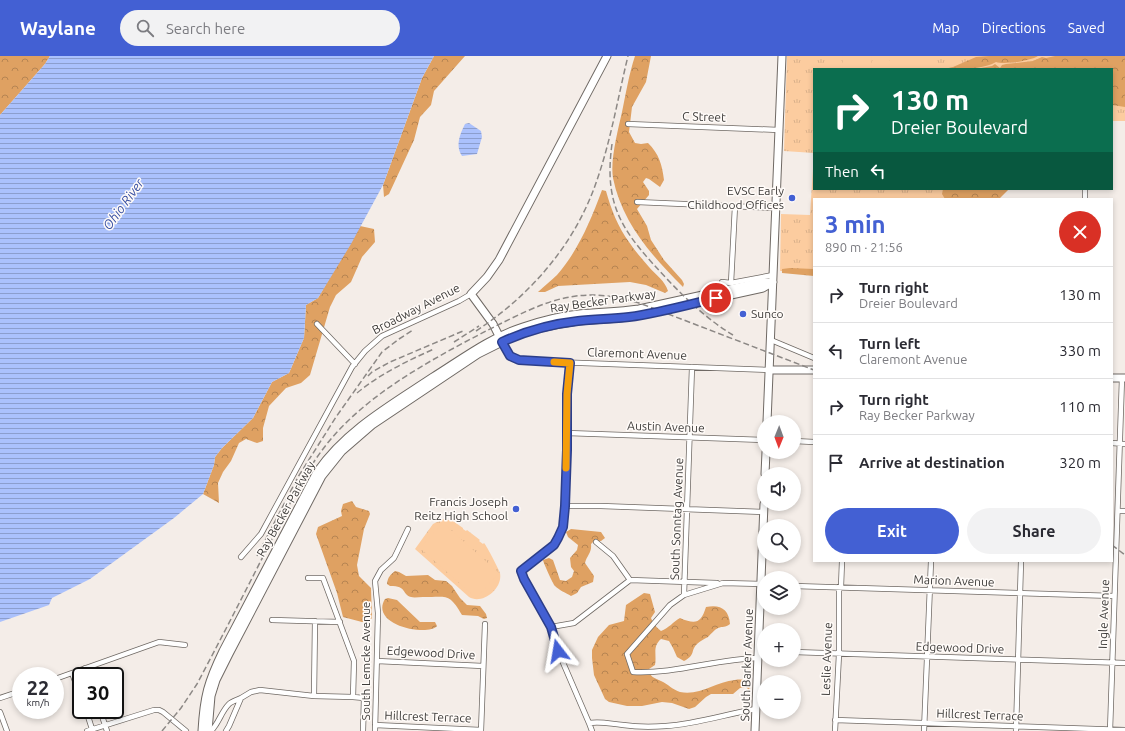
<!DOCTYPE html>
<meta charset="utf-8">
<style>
body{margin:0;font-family:Ubuntu,sans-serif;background:#f2f2f3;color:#2b2b33;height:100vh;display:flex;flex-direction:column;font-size:15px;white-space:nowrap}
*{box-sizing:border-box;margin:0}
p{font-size:13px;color:#7c7c81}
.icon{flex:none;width:22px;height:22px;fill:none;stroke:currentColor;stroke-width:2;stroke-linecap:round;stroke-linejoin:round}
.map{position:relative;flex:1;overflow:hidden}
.details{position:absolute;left:813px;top:142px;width:300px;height:364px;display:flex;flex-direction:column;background:#fff;border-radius:0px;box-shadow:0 2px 6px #0003}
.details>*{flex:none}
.guide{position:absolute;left:813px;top:12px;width:300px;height:122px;border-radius:0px;box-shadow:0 2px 6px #0003;background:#0b6e4f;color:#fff;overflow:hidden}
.needle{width:26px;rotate:181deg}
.controls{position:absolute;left:757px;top:359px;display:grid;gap:8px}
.controls a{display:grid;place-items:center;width:44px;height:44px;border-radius:50%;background:#fff;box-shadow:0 2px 6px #0003;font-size:20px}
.speed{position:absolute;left:12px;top:611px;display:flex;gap:8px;font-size:20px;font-weight:700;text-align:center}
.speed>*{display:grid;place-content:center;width:52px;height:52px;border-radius:50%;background:#fff;box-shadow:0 2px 6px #0003;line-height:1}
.speed small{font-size:10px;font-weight:400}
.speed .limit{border:2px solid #111;border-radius:6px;background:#fff;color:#111}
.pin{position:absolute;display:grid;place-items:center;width:34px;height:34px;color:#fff;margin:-17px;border:2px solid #fff;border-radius:50%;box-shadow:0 1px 4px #0007}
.me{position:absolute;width:44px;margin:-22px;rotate:346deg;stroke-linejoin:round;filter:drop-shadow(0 0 3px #0008)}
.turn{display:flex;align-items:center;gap:14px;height:84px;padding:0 12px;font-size:18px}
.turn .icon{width:52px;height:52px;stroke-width:2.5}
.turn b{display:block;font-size:28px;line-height:34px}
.then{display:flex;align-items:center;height:38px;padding:0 12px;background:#0003;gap:8px;font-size:15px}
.round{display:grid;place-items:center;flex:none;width:42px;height:42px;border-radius:21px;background:#f2f2f3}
.headline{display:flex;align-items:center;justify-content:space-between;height:68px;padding:0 12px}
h1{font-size:24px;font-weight:700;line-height:30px;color:#4360d3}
.button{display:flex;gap:8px;margin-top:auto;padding:8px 12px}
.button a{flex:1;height:46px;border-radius:24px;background:#4360d3;color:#fff;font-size:16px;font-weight:700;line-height:46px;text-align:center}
.button a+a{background:#f2f2f3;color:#2b2b33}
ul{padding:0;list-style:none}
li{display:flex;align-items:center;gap:12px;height:56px;padding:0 12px;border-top:1px solid #e1e1e2}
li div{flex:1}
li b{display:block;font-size:15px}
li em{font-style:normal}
header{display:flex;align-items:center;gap:24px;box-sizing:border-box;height:56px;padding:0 20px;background:#4360d3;color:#fff}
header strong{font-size:19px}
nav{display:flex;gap:22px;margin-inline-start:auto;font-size:14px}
.search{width:280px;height:36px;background:#f2f2f3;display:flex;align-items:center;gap:10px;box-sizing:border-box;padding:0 14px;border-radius:22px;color:#7c7c81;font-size:15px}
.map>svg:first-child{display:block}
.grass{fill:url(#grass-tufts)}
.forest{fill:url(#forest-crowns)}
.pitch{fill:#fccc9f}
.water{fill:url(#water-rules)}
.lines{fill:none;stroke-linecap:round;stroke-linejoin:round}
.street-casing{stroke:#6f6964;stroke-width:6}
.secondary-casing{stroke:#6f6964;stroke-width:9}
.street{stroke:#fff;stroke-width:4.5}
.secondary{stroke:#fff;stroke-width:7}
.rail{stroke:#8c8885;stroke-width:1.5;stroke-dasharray:6 3;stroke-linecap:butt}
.route-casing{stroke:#2c3e89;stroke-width:10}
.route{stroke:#4360d3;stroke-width:7}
.slow{stroke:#f59e0b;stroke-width:7}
.poi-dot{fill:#4360d3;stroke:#fffbf8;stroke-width:1.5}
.labels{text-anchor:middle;stroke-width:3;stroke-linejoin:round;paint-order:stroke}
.street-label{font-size:12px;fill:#3d3b39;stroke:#fffbf8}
.poi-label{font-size:12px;fill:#3d3b39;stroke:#fffbf8;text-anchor:end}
.water-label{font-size:13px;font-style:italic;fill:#384fa3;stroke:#fffbf8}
</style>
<header>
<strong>Waylane</strong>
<div class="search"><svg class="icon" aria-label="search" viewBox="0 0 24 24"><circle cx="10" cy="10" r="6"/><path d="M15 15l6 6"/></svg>Search here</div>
<nav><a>Map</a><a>Directions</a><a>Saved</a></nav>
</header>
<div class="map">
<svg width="1125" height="675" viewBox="0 0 1125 675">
<defs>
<pattern id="grass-tufts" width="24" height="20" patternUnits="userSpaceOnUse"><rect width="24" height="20" fill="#fccc9f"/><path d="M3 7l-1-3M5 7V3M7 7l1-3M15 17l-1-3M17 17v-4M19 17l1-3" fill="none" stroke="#d9b08a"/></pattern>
<pattern id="forest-crowns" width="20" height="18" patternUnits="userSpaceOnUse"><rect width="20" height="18" fill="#dfa162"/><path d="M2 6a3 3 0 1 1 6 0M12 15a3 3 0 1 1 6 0" fill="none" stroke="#b68452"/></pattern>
<pattern id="water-rules" width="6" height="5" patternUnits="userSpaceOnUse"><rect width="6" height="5" fill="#abc1fc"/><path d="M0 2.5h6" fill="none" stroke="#8c9ecd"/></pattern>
</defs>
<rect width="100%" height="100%" fill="#f4ede8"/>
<path class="grass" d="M787,0h338v65h-13v-52h-298v120h129l2,10h-131v73l-34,-1 1,-57 29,1 4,-62 -30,-2z
M444,463l9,2 10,7v1l3,2 1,-1 13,10 -1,1 4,3 1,-1c3,3 15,27 16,30 3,16 -18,32 -31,24l-54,-48 18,-25 4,-2z"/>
<path class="forest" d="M0,0h50l-5,8 -45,51z
M434,0h31l-31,35 -3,14 -11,12 -6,23 -25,54 -5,3 -1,-12 39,-107z
M635,0h16l-5,26 -14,25 -3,25 6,11 6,1 7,-1c11,11 14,21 16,37l-4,7 -11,-8 -3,-1 -3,4 6,9v4l-12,14 10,17 4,14 13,20 18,20 2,4 -1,3c-31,-31 -61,-64 -70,-109 -3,-18 5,-48 9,-66 4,-19 7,-38 13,-56z
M989,0h49c-8,5 -34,9 -42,6 -14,8 -37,7 -52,7l9,-2 23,-10z
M1055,0h70v51l-13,-2v-36h-137l17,-3 3,-2 5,4 2,-3 4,-1 27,-3 9,-4 4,1z
M943,133h66l-10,10h-54l-3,-5z
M602,134l4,1c5,18 12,36 23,51 6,9 13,17 20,25 7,8 16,14 19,24l-3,2 -19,-8 -16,-3 -72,4 -13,6h-7c6,-6 13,-11 19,-17 21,-24 34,-55 45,-85z
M360,170l14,3 1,13 -13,15 -11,25 -15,13 -6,12 -20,68 -9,8 -15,5 -17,18 -6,22v13l-6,2 -11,-4 -7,4 -8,18 -8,11 -5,11 1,20 -16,-9 11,-29 1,-8 7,-9 31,-30 19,-36 17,-9 15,-35 2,-33 12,-7z
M790,212l24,1v7l-32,-3v-4z
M352,445l4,6 13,4 1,3 -6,15 -7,36 2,11 12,12 1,30 -3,3 -7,1 -19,-5 -6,-24 -21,-59 2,-7 24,-11 -1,-5 2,-7z
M571,473l30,3 4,6 -4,3h-7l-3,3c1,9 -4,11 -6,19l9,13 -1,6 -12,5 -4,6 -6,3c-5,-3 -12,-6 -16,-10 -2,-2 -12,-24 -12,-26l6,-2 4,2 7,20 6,1 6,-4 2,-6 -3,-4 -1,-9 7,-8 1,-5 -10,-8 -2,-5z
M395,515l4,1 7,4 22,-1 7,5 11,1 6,5 8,12 7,7 13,1 6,8 1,4 -3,1 -6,-3 -16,-1c-13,-22 -14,-18 -39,-18 -4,0 -9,1 -12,0 -10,-3 -3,-11 -21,-11l-3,-2c1,-7 3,-9 8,-13z
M644,537l6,1 5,18 -4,6c2,6 6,10 10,13 8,-3 12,-9 19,-13 16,7 21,5 26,-11 14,-3 23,2 24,17 -5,4 -7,2 -12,4 -4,2 -7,6 -10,9 -4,2 -8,4 -11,7 -7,7 -1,11 -13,17l-7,-4 -4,-9 -4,-7 -8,-2c-9,8 -4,15 -6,26l-6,4c0,8 6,9 12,12 7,3 12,9 19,11 20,4 35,-10 55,-12 5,-1 10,0 15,0l1,3 -2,7 -3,-3 -6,1 -7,6h-22l-5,3 -11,10 -6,2 -17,-6 -10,-1 -20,4h-15l-18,-4 -4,-3 -11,-24 -2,-17v-8l6,-13 11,-12 15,-4 2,-16z
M388,542l9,2 23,22h15l2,4c-9,11 -68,-1 -52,-27z"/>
<path class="pitch" d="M843,0h29l-1,13h-29z
M890,0h33v10l-34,-1z
M878,137l64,2 2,4h-71l1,-3z
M443,467l56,50 -23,25 -56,-50z"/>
<path class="water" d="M50,0h384l-12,22 -39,107 -32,59 -33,54 -12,7 -2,33 -15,35 -17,9 -19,36 -31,30 -7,9 -1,8 -11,29 -29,24 -84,61 -38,19 -3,7 -49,17v-507l45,-51z
M469,67l12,8 1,6 -5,17 -15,2c-7,-10 -2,-22 3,-32z"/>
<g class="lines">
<defs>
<path id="street" d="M628,68l151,6
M1085,143v-10
M637,146l139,6
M722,226l9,1 42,-8
M731,227l4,-77
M317,268l38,40
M771,284l43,18
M502,286c7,13 11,17 26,19l242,9
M571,307l-4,31v56l-2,56 -2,21 -5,11 -4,7 -15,13 -18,13 3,8 27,48 7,24 31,72 3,8
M567,377l197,7
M794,385l20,1
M1112,387l13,1
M565,450h36l163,6
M1118,455h7
M596,486l17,14 17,24
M241,501l20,-23 91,-167 13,-16 17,-15 77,-35 12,-7
M308,522h15l31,83 -1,36 11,1 -1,33
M794,530l320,10
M841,531l1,-26
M684,539l8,-228
M272,564l68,2
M551,571l23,-4 56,-43 87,3
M794,596l331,11
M758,602c-42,1 -82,16 -125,14l-6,-18 43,-49 14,-10 39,-12 40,1
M377,605l106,5
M85,612l3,8
M72,617l9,24
M55,623l104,-37 26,3
M314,640l1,-75
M0,642l21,-7
M86,654l6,19
M100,654l7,21
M0,656l7,19
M835,664l290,10
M589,667c13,-2 21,1 34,2 14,2 28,2 43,1 31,-2 60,-12 90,-17
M375,669l106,5
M87,675l67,-21h5l4,2 23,19
M211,675c8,-8 10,-19 18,-27 3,-3 8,-4 12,-6
M226,675l3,-5 12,-28 10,-6 9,-2 54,6 39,1
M375,675l3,-118 -3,-32 6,-11 13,-12 3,-6 11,-23
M481,675l4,-107
M835,675l4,-77v-67
M924,675l7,-170
M1016,675l5,-170
M1110,675l12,-353"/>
<path id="secondary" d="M501,284l-8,-16 -22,-30 16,-17 12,-17 108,-204
M770,314h44
M1112,322h13
M767,366l15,-366
M765,418l1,-22
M202,675c2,-35 6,-49 21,-80l94,-179c29,-42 74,-67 116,-95 29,-18 56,-39 90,-50 18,-6 37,-11 56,-13 20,-2 40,-2 60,-5l123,-27h11
M208,675l3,-35 5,-16 13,-26 93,-178 20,-25 30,-26 106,-71 36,-18 21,-7 25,-5 18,-3 42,-3 20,-3 123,-27 10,-6
M755,675l9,-227"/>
</defs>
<use href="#street" class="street-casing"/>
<use href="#secondary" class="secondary-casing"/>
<use href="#street" class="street"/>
<use href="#secondary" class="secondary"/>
<path class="rail" d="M612,88c-9,65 13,90 55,135 20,21 41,41 66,56
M476,275c55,-36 100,-88 121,-151 14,-40 21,-83 31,-124
M454,286l25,-16
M368,320l4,-4 18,-10 73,-31
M357,337c23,-19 50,-32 77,-44
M1112,489l13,10
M257,500l41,-79 38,-60 46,-65 17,-13 14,-9
M162,675l19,-23 16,-24c26,-49 51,-98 76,-147 19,-37 36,-75 65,-106 40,-43 98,-74 150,-101 56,-28 90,-47 154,-26l172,66"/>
</g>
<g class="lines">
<defs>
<path id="route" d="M558,595l-7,-24 -27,-48 -3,-8 33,-26 4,-7 5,-11 2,-21 2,-56v-56l3,-31 -51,-3 -9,-4 -8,-14c24,-11 49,-18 76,-21 17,-2 34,-2 51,-4 29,-4 58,-12 87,-19"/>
</defs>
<use href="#route" class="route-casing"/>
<use href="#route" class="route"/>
<path class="slow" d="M554,306l16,1 -3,31 -1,74"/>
</g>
<g class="poi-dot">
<circle cx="792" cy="142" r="4"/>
<circle cx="743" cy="258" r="4"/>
<circle cx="516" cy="453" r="4"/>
</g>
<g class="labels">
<g class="street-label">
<text transform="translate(704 61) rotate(2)" y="4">C Street</text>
<text transform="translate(603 245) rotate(-8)" y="4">Ray Becker Parkway</text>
<text transform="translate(416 253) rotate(-27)" y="4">Broadway Avenue</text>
<text transform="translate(637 298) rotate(2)" y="4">Claremont Avenue</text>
<text transform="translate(666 371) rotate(2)" y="4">Austin Avenue</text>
<text transform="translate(286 453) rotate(-61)" y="4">Ray Becker Parkway</text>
<text transform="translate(677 463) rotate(-88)" y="4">South Sonntag Avenue</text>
<text transform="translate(954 525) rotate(2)" y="4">Marion Avenue</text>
<text transform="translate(1104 558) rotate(-88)" y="4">Ingle Avenue</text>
<text transform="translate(960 592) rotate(2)" y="4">Edgewood Drive</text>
<text transform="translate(431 597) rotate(3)" y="4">Edgewood Drive</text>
<text transform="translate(827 603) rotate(-88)" y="4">Leslie Avenue</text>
<text transform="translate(366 605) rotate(-90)" y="4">South Lemcke Avenue</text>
<text transform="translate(747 609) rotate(-88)" y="4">South Barker Avenue</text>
<text transform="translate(980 659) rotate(2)" y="4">Hillcrest Terrace</text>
<text transform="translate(428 661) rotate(2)" y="4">Hillcrest Terrace</text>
</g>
<g class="poi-label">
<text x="784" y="139">EVSC Early<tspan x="784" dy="14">Childhood Offices</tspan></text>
<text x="751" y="262" text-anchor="start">Sunco</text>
<text x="508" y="450">Francis Joseph<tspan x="508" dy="14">Reitz High School</tspan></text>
</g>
<g class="water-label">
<text transform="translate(123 148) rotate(-54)" y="5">Ohio River</text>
</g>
</g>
</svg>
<div class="controls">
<a><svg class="needle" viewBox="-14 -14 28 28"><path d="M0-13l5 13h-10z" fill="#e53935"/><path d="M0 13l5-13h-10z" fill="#7c7c81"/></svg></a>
<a><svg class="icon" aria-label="sound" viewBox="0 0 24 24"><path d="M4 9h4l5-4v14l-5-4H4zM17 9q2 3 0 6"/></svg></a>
<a><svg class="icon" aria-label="search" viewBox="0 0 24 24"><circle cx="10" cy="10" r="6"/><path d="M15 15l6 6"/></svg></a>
<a><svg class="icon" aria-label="layers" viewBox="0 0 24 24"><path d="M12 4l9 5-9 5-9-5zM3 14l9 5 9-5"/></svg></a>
<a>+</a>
<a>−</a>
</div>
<div class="speed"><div>22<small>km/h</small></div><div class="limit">30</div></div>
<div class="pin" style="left:716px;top:242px;background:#d93025"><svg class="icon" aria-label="arrive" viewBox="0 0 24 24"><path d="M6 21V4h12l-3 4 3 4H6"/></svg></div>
<svg class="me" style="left:558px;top:595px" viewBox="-20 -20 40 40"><path d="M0-17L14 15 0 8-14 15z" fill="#4360d3" stroke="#fff" stroke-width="4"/></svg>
<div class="guide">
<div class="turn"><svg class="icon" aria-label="right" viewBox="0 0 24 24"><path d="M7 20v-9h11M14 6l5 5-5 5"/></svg><div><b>130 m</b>Dreier Boulevard</div></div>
<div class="then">Then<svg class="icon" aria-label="left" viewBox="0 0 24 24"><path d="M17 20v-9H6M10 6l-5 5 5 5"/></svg></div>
</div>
<section class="details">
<div class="headline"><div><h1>3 min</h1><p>890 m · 21:56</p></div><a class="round" style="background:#d93025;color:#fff"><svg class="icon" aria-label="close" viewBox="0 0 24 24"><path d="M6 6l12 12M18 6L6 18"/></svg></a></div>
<ul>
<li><svg class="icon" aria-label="right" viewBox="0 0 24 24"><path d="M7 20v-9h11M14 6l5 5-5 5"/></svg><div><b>Turn right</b><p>Dreier Boulevard</p></div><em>130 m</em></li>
<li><svg class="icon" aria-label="left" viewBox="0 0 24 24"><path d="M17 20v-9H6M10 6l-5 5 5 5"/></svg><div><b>Turn left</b><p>Claremont Avenue</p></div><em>330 m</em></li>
<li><svg class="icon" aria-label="right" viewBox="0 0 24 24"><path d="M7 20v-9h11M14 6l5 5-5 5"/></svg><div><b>Turn right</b><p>Ray Becker Parkway</p></div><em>110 m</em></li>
<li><svg class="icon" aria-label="arrive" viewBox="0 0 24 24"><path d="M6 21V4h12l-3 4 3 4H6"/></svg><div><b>Arrive at destination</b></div><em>320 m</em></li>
</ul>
<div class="button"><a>Exit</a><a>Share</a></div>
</section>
</div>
